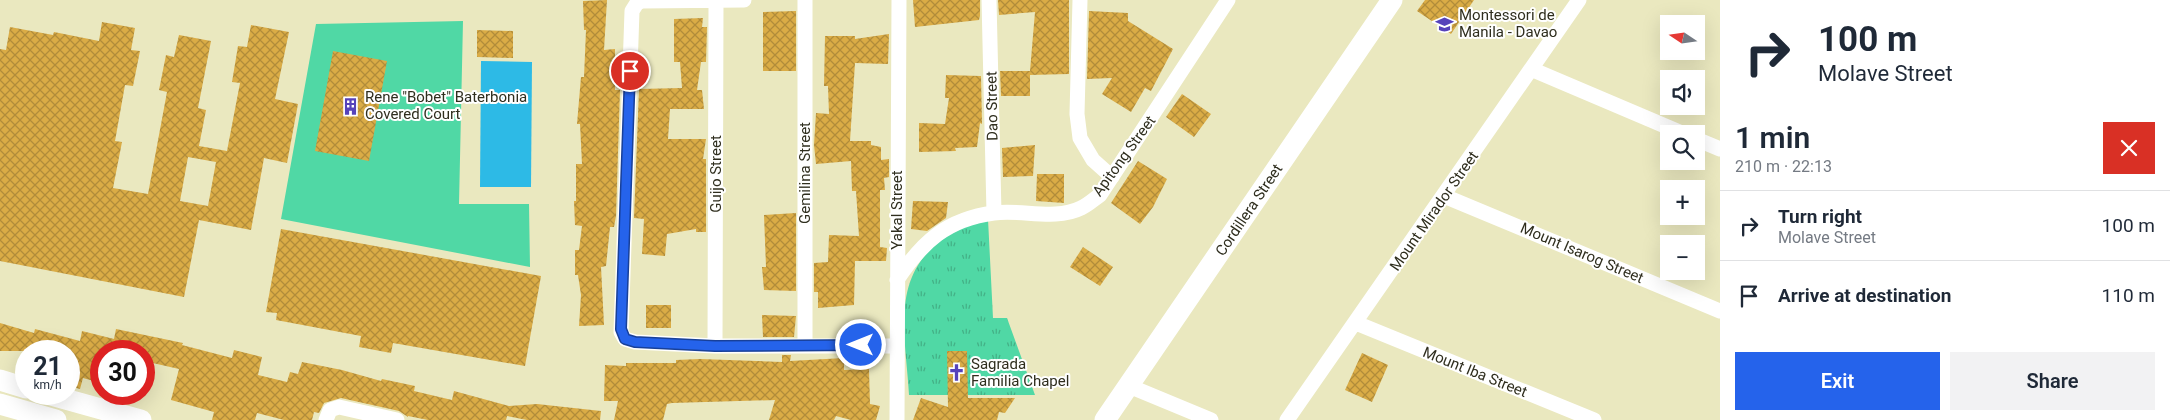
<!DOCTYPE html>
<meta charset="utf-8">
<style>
body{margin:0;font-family:Roboto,sans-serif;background:#f2f2f3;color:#1f2937;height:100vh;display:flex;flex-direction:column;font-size:19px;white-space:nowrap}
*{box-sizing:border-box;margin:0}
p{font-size:16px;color:#747a83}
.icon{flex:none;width:28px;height:28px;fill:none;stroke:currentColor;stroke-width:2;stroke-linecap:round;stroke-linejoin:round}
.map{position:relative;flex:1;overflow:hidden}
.panel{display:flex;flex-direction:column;background:#fff;width:450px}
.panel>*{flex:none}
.top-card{background:#fff;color:#1f2937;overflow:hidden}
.needle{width:32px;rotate:283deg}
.controls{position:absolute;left:1660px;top:15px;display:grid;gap:10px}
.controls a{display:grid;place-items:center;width:45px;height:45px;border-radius:0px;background:#fff;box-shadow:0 5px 20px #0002;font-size:25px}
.speed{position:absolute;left:15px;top:340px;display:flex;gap:10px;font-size:25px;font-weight:700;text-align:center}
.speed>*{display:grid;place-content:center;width:65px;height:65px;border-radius:50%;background:#fff;box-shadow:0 5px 20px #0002;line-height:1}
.speed small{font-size:12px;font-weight:400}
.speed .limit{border:8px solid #d22;background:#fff;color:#111}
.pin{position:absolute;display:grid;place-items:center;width:42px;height:42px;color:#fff;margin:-21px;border:2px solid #fff;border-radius:50%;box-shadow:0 1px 5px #0007}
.me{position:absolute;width:55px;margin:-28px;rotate:270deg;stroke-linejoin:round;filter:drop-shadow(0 0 4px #0008)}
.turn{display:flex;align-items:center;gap:18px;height:105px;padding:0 15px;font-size:22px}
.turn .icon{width:65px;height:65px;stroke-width:2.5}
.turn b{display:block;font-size:35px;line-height:42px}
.round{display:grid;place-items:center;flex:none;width:52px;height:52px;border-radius:0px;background:#f2f2f3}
.overview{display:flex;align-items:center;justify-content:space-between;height:85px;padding:0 15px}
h1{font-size:30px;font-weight:600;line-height:38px}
.cta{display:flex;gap:10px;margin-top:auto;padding:10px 15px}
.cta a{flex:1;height:58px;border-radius:0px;background:#2563eb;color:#fff;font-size:20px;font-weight:600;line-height:58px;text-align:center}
.cta a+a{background:#f2f2f3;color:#1f2937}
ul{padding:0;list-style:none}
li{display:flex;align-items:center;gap:15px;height:70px;padding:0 15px;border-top:1px solid #e0e1e3}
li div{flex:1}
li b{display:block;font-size:19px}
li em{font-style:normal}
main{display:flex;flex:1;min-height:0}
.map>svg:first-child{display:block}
.park{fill:url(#park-tufts)}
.pitch{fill:#50d8a5}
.water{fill:#2dbae6}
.building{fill:url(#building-cross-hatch);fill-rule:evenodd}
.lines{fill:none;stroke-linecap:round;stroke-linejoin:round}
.street{stroke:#fff;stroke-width:15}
.secondary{stroke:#fff;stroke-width:21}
.route-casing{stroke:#184099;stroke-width:12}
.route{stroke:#2563eb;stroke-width:9}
.labels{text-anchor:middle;stroke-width:4;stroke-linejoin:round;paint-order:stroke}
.poi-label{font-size:15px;fill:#2f2e1e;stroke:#fff;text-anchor:start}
.street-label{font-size:15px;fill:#2f2e1e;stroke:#fff}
</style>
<main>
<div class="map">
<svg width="1720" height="420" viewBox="0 0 1720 420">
<defs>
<pattern id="park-tufts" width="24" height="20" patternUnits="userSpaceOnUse" patternTransform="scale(1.25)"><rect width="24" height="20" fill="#50d8a5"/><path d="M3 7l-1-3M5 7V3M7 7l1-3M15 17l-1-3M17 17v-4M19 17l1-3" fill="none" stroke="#43b086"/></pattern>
<pattern id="building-cross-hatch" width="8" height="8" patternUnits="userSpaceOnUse" patternTransform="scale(1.25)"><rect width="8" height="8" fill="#daac46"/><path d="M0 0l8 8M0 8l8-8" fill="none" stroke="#b18c3a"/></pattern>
</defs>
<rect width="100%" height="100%" fill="#eae8bf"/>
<path class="park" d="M988,219l5,99h14l28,77h-126c-3,-57 -20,-118 34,-156 5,-4 10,-8 16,-11 9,-4 20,-6 29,-9z"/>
<path class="pitch" d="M463,21l-4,183h70l1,63 -249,-48 35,-195z"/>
<path class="water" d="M481,61l51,1 -1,125h-51z"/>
<path class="building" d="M607,0l-3,50 11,-1v41h5l-4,126 -2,11h-4l-4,39 -5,1 3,58 -25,1 2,-31 -3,-20h-3v-25h4l3,-24 -7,-1 -1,-24h2v-37h6l-2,-40h-3l4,-47h3l2,-47h-2l-1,-29z
M913,0h67v16l-1,4 -64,7z
M998,0h71v74l-39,1v21h-29l-1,-25h30l5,-59 -36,3z
M1425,0h49l-23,34 -34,-23z
M796,11v60h-33v-59z
M1089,11l39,2v8l45,28 -22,42 -6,-3 -14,24 -29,-18 10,-16 -25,1z
M703,18l-1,9h5l-1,35h-5l-4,28h5l2,19h-34l-2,30h38l-3,20h3v73h-10v-3l-29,5 -2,22 -23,-2 2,-35 -10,-1 5,-129 43,-1 -2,-26h-6v-43z
M102,22l33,6 -4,22 9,1 -7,35 -8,-1 -10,56 7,1 -9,46 35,6 19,-102 -8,-2 7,-35 8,2 5,-22 32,6 -13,67 8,2 -7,36 28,5 13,-68 -8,-1 6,-36 9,1 4,-22 38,7 -14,67 23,5 -11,59 -23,-5 -13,72 -52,-10 -15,77 -184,-36v-212l6,1 4,-23 43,8 1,-3 45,9zM188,157l28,5 -8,44 -28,-5z
M477,30l36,1v27l-36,-1z
M889,34l-1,30 -33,-1 -5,78h21v4l10,2v13l8,-1v18l-5,1 1,12h-5v57l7,1 -1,13h-31l-1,44 -36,3v-16h-4v-29l14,-1 1,-27 30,1 -3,-45h-4l-1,-30 -35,3 -2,-19 2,-32 13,1 -1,-28h-4l1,-50h30v3z
M333,51l54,10 -18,100 -54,-10z
M946,75l35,1 1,48 -2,-1 -3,24 -22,1 1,3 -37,1v-29l26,1 4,-26h-4z
M1182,94l29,20 -17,23 -28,-20z
M1035,145l-2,31 -30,1 -1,-29z
M1138,161l29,18 -14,28 -13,17 -29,-21z
M1037,174h27v29l-28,-2z
M913,201l35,1 -2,16 -19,13 -16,-2z
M796,213v78l-32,-1 -2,-23h4l-2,-52z
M281,229l260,47 -16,90 -132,-23 -2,10 -32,-6 2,-11 -85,-16 1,-7 -11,-1z
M1083,247l30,20 -13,19 -30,-19z
M646,305h25v23h-25z
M762,315l34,1 -2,21h-31z
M0,323l34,10 1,-4 45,12 2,-10 32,8 2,-10 67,14 -1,2 50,13 2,-8 28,7 -4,18 29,7 3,-10 8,2 4,-12 40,8 39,11 1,-2 33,7 -1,5 38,9 2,-9 55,15 28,-2 64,7 -1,9h-73l-20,-4 -1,4h-78l-20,-4v1l-9,-6 -58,-13 -17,5 -5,10 -5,-1 -2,8h-28l-27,-7 -2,7h-43l2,-8 -43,-12 8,-31 -35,-8v-10h-43v32l-18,-5 -3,11 -11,-3v-35h-69z
M947,351h20l1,47h47l-10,15 -6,-1 -2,8h-84l8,-22 27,9z
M1362,353l26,12 -16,37 -27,-12z
M782,355h9l-1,6 54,-3v12l25,-1 1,35 10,2 -4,14h-25l-15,-4 -2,4h-65l6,-20 -103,3 -5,1 -4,16h-49l4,-19h-14l1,-36 21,1v-3h50v-3l24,-1 82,3z"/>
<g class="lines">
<path class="street" d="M744,0l-102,1 -5,2 -5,8 -11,321 4,7 10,3 80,4h182
M805,0v345
M989,0l5,213
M1080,0l-3,114 3,24 13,22 19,17
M1531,69l153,65
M1696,139l24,10
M1444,196l276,115
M897,280c25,-38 50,-61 97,-67 28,-4 61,8 87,-5 7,-3 13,-9 19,-13l128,-195
M1356,323l238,97
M715,346l1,-344
M1129,386l82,34
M326,420l4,-10 9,-3 58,13
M897,420l2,-420
M1287,420l292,-420"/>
<path class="secondary" d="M0,380l26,8
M47,394l94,26
M0,404l56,16
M1105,420l287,-420"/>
</g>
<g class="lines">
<defs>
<path id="route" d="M630,71l-9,258 4,10 10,3 80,4 146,-1"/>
</defs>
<use href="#route" class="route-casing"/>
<use href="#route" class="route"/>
</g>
<defs>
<symbol id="school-bare" viewBox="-9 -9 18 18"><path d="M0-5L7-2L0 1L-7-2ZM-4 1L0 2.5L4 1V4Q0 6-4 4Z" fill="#5542ba" stroke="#fff" stroke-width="2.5" paint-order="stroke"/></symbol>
<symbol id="building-bare" viewBox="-9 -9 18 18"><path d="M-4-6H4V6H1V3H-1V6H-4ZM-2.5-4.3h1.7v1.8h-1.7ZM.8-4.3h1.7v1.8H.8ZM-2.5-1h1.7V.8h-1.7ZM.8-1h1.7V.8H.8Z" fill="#5542ba" stroke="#fff" stroke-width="2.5" paint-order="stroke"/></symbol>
<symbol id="church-bare" viewBox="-9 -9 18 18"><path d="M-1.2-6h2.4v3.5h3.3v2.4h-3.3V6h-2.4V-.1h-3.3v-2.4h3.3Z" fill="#5542ba" stroke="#fff" stroke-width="2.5" paint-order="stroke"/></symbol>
</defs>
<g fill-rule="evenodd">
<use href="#school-bare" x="1432" y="12" width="25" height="25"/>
<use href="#building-bare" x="338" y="94" width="25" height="25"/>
<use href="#church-bare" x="944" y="360" width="25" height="25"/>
</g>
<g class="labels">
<g class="poi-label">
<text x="1459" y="20">Montessori de<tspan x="1459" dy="17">Manila - Davao</tspan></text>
<text x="365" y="102">Rene "Bobet" Baterbonia<tspan x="365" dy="17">Covered Court</tspan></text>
<text x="971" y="369">Sagrada<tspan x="971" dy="17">Familia Chapel</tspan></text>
</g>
<g class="street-label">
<text transform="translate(992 106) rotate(-91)" y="5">Dao Street</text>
<text transform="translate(1124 156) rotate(-54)" y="5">Apitong Street</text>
<text transform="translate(805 173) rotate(-90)" y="5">Gemilina Street</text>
<text transform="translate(716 174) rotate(-90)" y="5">Guijo Street</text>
<text transform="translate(897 210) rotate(-90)" y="5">Yakal Street</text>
<text transform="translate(1249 210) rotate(-56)" y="5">Cordillera Street</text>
<text transform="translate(1434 211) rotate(-55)" y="5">Mount Mirador Street</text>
<text transform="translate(1582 253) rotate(23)" y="5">Mount Isarog Street</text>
<text transform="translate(1475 372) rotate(22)" y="5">Mount Iba Street</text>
</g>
</g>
</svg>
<div class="controls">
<a><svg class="needle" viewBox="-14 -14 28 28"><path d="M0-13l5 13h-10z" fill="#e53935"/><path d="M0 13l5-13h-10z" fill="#747a83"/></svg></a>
<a><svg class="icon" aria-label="sound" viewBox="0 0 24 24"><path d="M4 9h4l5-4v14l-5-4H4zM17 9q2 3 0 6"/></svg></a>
<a><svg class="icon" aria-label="search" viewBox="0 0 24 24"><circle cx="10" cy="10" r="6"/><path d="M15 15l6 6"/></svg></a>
<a>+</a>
<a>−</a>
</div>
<div class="speed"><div>21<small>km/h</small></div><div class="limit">30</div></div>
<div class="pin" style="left:630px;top:71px;background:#d93025"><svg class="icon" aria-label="arrive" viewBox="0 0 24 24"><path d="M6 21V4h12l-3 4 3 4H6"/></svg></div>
<svg class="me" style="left:861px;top:345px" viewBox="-20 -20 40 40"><circle r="17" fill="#2563eb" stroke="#fff" stroke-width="3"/><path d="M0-11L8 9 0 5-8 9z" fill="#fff"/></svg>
</div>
<section class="panel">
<div class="top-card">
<div class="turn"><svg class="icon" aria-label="right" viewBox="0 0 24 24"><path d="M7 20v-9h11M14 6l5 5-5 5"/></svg><div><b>100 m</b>Molave Street</div></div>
</div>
<div class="overview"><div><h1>1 min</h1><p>210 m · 22:13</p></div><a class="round" style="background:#d93025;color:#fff"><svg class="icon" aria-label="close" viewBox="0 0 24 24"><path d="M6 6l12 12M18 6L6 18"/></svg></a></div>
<ul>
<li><svg class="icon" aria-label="right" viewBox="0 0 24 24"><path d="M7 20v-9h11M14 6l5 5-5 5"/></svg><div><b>Turn right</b><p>Molave Street</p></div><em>100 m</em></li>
<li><svg class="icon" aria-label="arrive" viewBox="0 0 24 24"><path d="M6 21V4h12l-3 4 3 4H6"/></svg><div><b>Arrive at destination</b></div><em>110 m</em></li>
</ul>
<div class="cta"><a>Exit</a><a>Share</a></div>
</section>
</main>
